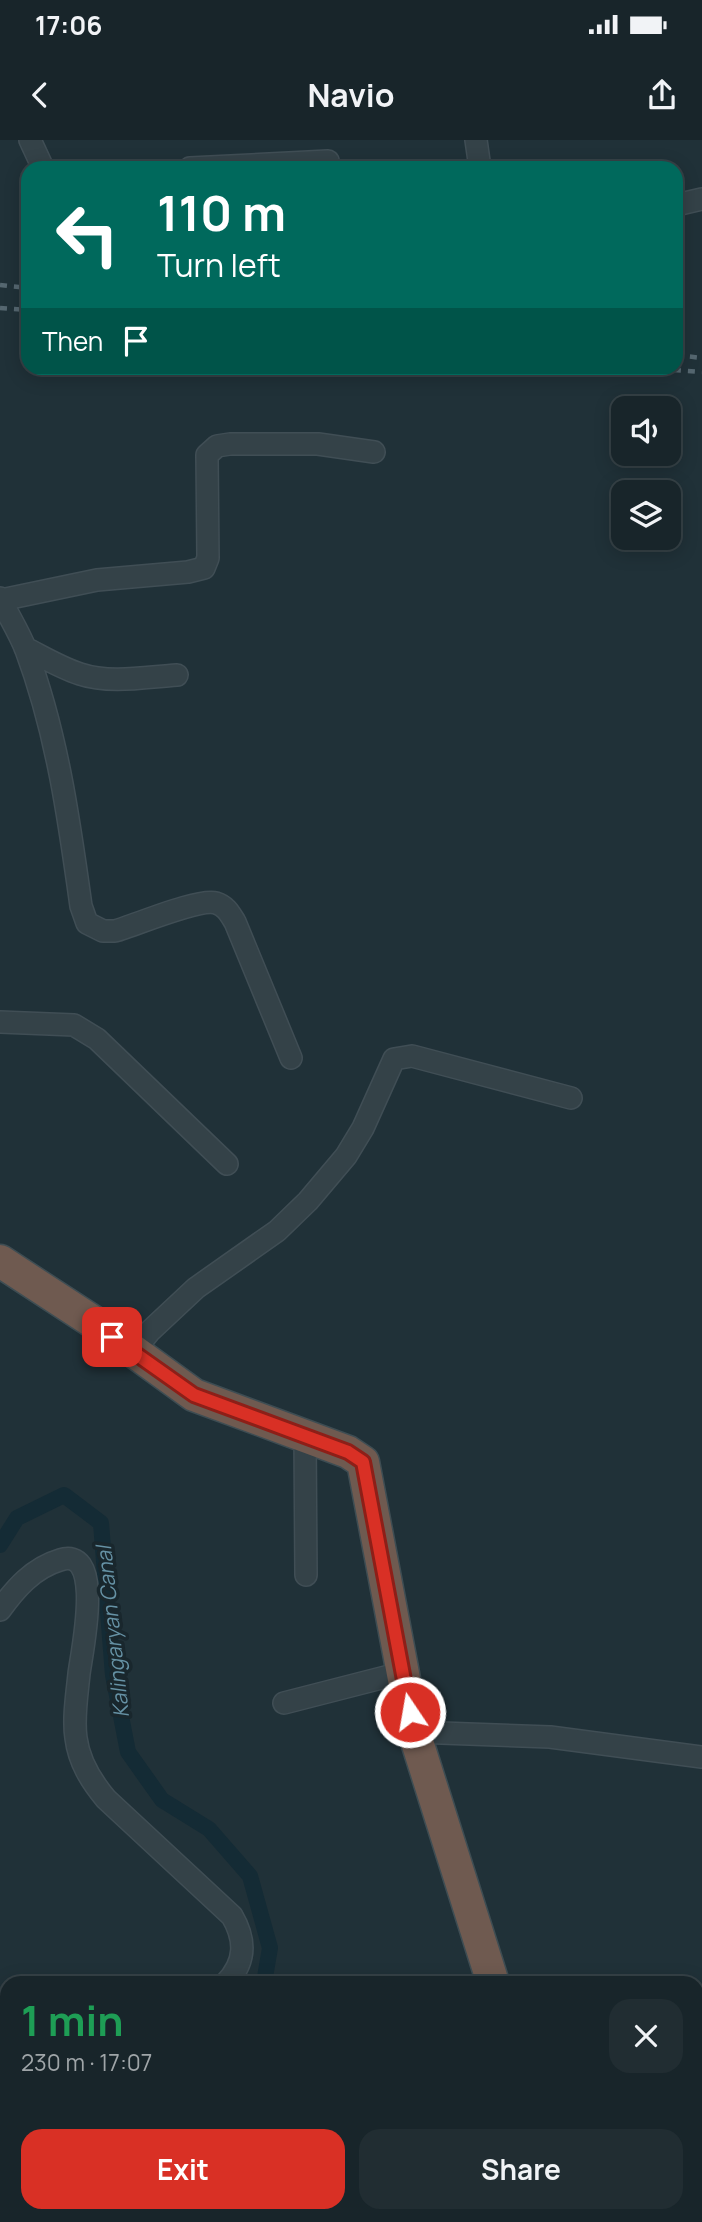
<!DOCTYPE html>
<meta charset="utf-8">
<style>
body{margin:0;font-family:Manrope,sans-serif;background:#212d32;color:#f1f3f6;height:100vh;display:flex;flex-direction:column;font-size:26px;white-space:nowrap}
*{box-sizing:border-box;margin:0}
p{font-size:23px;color:#9fa5a8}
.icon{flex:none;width:38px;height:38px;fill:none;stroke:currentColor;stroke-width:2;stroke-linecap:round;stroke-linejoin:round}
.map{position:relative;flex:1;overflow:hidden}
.sheet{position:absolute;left:0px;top:1836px;width:704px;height:247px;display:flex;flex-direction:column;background:#18252a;border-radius:21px 21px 0 0;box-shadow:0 4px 18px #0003,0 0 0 2px #364247}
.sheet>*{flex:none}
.top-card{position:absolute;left:21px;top:21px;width:662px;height:214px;border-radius:21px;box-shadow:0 4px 18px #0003,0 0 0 2px #364247;background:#00695c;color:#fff;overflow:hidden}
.controls{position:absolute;left:611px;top:256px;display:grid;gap:14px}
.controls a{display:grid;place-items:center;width:70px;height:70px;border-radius:14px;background:#18252a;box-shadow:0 4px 18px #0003,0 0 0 2px #364247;font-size:35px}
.pin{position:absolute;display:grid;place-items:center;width:60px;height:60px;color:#fff;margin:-30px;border-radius:14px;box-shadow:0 4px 10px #0006}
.me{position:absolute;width:77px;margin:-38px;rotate:348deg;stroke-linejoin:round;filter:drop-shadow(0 0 5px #0008)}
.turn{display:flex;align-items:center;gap:24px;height:147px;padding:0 21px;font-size:32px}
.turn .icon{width:91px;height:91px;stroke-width:2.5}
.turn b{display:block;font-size:49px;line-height:60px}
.then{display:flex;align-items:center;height:66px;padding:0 21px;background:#0003;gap:14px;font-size:26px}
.round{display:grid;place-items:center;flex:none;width:74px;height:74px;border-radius:21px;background:#212d32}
.overview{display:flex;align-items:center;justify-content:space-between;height:119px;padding:0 21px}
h1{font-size:42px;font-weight:700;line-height:52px;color:#1e9e55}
.button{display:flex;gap:14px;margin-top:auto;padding:14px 21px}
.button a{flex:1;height:80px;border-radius:21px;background:#d93025;color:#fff;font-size:28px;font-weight:700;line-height:80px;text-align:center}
.button a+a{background:#212d32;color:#f1f3f6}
.status{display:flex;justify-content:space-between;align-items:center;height:49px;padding:0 35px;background:#18252a;direction:ltr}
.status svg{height:19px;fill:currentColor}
header{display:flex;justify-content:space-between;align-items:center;height:91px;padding:0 21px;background:#18252a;font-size:32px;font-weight:700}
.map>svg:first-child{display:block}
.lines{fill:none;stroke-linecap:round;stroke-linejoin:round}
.canal{stroke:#142b35;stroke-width:16}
.minor-casing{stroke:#404e55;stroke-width:24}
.highway-casing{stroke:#3e4d53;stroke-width:35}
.minor{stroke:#344248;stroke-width:21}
.highway{stroke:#6f5a50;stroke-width:32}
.rail{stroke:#556770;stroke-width:4.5;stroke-dasharray:7 7;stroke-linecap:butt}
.route-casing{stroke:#8d1f18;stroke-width:18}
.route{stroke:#d93025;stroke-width:12}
.labels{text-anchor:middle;stroke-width:7;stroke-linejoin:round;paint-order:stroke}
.water-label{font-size:21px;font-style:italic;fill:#6692a5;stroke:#19272d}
</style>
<div class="status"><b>17:06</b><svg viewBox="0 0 49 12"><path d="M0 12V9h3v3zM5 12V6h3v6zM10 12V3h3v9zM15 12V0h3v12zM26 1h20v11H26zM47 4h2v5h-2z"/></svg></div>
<header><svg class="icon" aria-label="back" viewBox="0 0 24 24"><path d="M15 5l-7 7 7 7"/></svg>Navio<svg class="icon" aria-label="share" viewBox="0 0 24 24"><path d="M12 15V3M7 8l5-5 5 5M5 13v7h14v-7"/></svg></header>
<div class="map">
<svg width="702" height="2082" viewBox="0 0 702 2082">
<rect width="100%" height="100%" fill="#203138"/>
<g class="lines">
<path class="canal" d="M0,1405l17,-27 47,-23 37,28 12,152 15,77 34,48 47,29 41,47 20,72 -6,35
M84,2082v-6"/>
<defs>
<path id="minor" d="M30,0l13,28
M476,0l4,28
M190,28l138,-7
M676,65l26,-6
M0,458c8,17 19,34 26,52 31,83 43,169 55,256l6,17 16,8h12c21,-6 84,-33 101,-28 10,3 14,11 19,19l56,136
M1,460l96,-20 91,-8 16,-4 4,-10 -1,-103 10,-9 13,-2h88l56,8
M25,508c18,9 36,20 55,26 30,10 66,3 97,1
M0,882l74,3 23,14 130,125
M133,1212l17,-21 46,-43 81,-57 31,-30 38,-45 17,-28 31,-69 18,-3 159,42
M305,1296l1,139
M0,1470c15,-21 33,-42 60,-50 46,-15 21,95 19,114 -2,20 -6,45 -3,64 3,24 15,43 30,61l126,117c14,24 14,46 -6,67
M284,1563l117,-30
M414,1592l136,5 152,20
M229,2076v6
M337,2076l1,6
M479,2076v6
M62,2082l1,-6"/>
<path id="highway" d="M0,1121l92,60 102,74 154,57 15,10 51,270 79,251
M696,1943h6"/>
</defs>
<use href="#minor" class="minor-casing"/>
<use href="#highway" class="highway-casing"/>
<use href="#minor" class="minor"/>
<use href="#highway" class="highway"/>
<path class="rail" d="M0,145l28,3
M0,168l28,2
M676,215l26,3
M646,228l56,4
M696,2082l6,-32"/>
</g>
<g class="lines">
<defs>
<path id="route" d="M112,1197l82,58 154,57 15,10 47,250"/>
</defs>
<use href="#route" class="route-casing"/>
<use href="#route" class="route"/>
</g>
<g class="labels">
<g class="water-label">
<text transform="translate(113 1492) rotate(-96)" y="7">Kalingaryan Canal</text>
</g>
</g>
</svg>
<div class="controls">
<a><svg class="icon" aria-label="sound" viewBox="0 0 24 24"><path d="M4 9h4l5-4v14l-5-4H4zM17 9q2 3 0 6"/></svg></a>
<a><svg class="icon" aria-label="layers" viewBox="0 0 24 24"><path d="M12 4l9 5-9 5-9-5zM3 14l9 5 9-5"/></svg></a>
</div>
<div class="pin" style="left:112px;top:1197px;background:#d93025"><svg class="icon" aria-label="arrive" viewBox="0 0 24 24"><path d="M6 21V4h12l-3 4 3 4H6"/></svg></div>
<svg class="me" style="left:410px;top:1572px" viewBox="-20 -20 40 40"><circle r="17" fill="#d93025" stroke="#fff" stroke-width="3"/><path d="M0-11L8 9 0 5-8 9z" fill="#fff"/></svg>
<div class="top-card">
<div class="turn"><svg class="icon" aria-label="left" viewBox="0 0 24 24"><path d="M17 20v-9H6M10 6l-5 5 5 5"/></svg><div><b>110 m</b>Turn left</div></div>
<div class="then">Then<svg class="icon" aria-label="arrive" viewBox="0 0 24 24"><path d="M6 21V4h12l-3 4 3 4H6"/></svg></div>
</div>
<section class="sheet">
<div class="overview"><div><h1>1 min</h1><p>230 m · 17:07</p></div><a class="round"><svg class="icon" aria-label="close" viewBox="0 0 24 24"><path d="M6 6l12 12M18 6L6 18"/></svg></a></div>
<div class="button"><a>Exit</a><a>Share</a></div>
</section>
</div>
